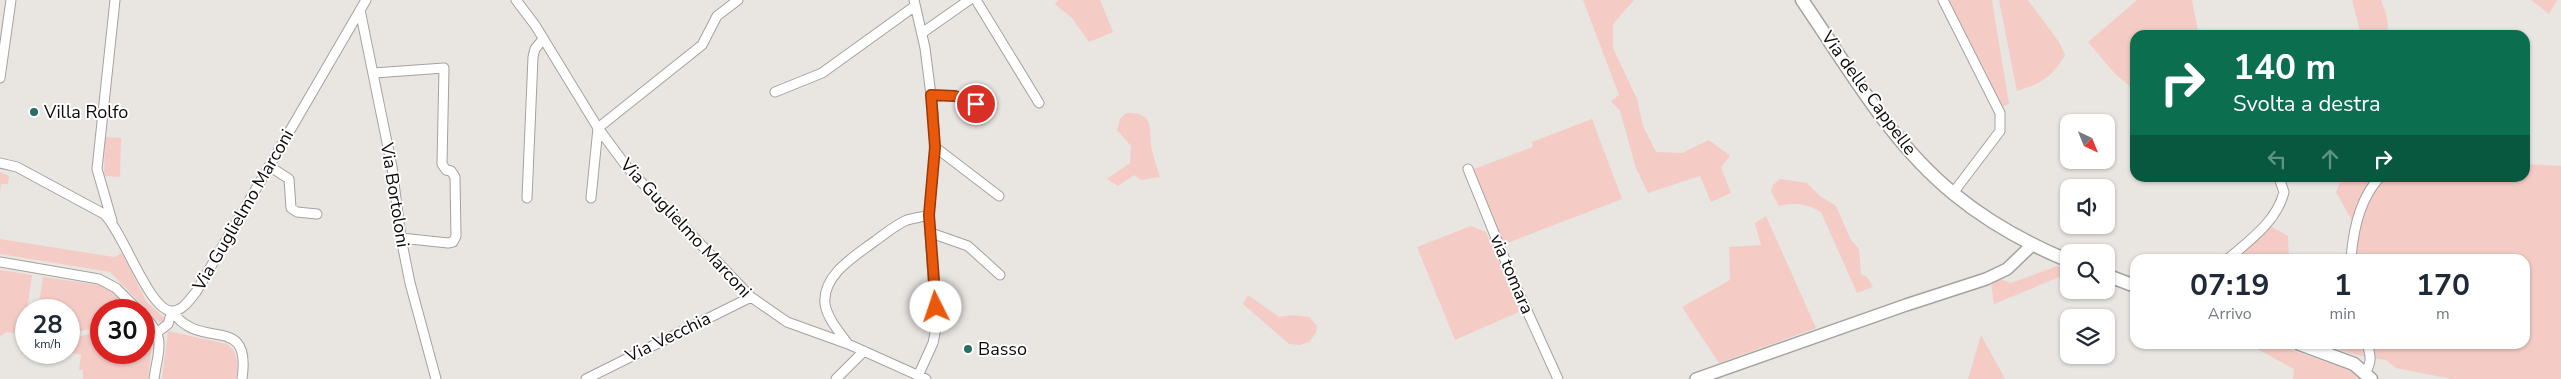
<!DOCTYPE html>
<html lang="it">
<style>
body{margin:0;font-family:"Nunito Sans",sans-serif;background:#f2f2f3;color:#1f2937;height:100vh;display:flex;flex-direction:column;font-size:19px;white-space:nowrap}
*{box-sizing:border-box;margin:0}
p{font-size:16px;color:#747a83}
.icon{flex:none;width:28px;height:28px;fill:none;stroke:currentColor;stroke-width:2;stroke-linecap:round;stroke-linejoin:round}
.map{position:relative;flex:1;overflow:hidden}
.panel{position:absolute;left:2130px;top:254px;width:400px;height:95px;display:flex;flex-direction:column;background:#fff;border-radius:15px;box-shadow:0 1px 4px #0004}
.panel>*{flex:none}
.guide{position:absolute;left:2130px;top:30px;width:400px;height:152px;border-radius:15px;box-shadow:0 1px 4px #0004;background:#0b6e4f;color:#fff;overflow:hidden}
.needle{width:32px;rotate:137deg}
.buttons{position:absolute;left:2060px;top:114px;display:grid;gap:10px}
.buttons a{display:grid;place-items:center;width:55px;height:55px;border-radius:10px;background:#fff;box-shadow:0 1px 4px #0004;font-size:25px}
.speed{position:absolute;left:15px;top:299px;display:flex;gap:10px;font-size:25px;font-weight:700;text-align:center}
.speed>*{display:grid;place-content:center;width:65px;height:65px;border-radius:50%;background:#fff;box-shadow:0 1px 4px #0004;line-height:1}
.speed small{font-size:12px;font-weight:400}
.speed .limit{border:8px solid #d22;background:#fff;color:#111}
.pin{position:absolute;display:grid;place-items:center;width:42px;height:42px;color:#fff;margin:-21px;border:2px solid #fff;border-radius:50%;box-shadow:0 1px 5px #0007}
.me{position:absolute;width:55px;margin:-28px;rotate:356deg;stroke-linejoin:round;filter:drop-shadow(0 0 4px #0008)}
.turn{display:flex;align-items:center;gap:18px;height:105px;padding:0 20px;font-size:22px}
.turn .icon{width:65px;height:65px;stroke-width:2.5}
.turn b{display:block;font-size:35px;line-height:42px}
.lanes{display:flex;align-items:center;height:48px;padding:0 20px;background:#0003;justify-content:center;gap:25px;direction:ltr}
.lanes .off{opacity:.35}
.eta{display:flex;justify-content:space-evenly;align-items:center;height:85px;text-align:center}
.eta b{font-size:30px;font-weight:700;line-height:35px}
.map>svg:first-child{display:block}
.green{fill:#f4ccc5}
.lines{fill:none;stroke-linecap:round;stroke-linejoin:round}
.minor-casing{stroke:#a5a29e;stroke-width:11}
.tertiary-casing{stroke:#a5a29e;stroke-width:14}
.secondary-casing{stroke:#a5a29e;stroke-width:15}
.minor{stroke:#fff;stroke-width:9}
.tertiary{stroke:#fff;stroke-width:11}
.secondary{stroke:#fff;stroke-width:12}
.route-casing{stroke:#983908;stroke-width:12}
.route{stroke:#ea580c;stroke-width:9}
.poi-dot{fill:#286f64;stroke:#fff;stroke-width:2}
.labels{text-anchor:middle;stroke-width:4;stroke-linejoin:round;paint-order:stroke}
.street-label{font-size:18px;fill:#0c0b0a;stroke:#fff}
.poi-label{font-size:18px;fill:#0c0b0a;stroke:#fff;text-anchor:start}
</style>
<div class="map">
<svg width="2561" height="379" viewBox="0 0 2561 379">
<rect width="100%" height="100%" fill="#e9e5e1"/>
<path class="green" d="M1058,0h42l13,32 -24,10 -17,-24 -17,-14z
M1583,0h51l-21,24v24l24,51 6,27 13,26 26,1 27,-13 21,16 -9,11 10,26 -20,9 -11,-26 -52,17 -12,-25 -16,-57 -9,-10 8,-6z
M1949,0h43l17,104 -6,2z
M1999,0h29l31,42 6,13c-14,23 -23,28 -48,36z
M2137,0h55l7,35h-64v55l-19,-15 -28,-33z
M2352,0h29c4,11 10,25 5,35h-25z
M2531,0h26l-8,14z
M1126,113c31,-1 22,18 26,37 2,9 5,18 8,27l-19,3 -7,-5 -16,11 -11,-7 23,-16 1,-17 -14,-16 3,-11z
M1592,119l30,80 -120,46 -28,-76 59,-22 -1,-5z
M105,137l16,1 -1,39 -16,-1z
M2525,164l36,2v213h-110l-55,-11 -10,-8 -13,-2 -3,-14h155v-85h-170c4,-29 7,-61 31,-81h139z
M0,172l9,4 -1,8h-7l-1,9z
M2342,178h29l-14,25 -4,19 -17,-30z
M1780,179l27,4 13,13 16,10 15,34 8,9 2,25 6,3 6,10 -16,6 -36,-81c-14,-8 -26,-10 -42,-6l-8,-15 2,-6z
M1766,216l50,112 -97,35 -37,-56 48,-27 -1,-33 32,-2 -6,-22z
M1471,226l15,6 35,79 -66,29 -38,-93z
M2272,227l16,9 1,23h-54z
M0,239l114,18 8,-4 24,48 18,17v4h-5l-49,-50 -110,-18z
M2057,266l12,4v3l-75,31 -3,-21 9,-4 11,4z
M0,270l32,5 -8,56h-3l-1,3 -13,-2 -7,4z
M43,277l63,9 24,24h-29v16l-32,8v-24h-31z
M1248,295l31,22 14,-2 16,2 8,9 -1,7 -7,9 -9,3 -11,-1 -46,-40z
M144,324l9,9 -5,46h-65v-9h-4l2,-15 -12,-3v-13l32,-8v21h43z
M168,331l59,13c12,9 11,21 9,35h-74z
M1981,335l24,44h-37z
M2248,344h27l79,28 8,7h-69l1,-10z
M2325,344h40l4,13 -14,-2z"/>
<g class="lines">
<defs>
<path id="minor" d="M516,0l19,25 63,103 29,39 124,130 36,25 61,22 78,35
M914,0l11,48 8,63 2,36 -6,68 7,113 -3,15 -15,33
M976,0l63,103
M1943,0l57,113v18l-47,62
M360,10l32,157 9,71 9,45 26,96
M922,33l47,-33
M374,73l70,-5 -2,96 4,6 5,1 4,6 1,59 -3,6 -5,1 -47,-5
M0,78l11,-78
M775,92l47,-19 93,-67
M931,95l24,1 21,8
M935,147l64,49
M0,163l17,4 87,47c19,17 45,97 68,97 11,0 18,-12 24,-19l170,-292
M269,166l20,13 2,29 6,4 20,2
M1468,169l46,113 44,97
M527,198l6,-141 2,-8 8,-10
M591,198l7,-70 104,-83 15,-29 21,-16
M112,221l-15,-52 18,-169
M931,233l37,13 32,29
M2228,259c22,-19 49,-38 56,-67l-5,-14
M2351,259c2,-28 9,-60 28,-81
M0,262l99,17 17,9 22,22
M172,311c28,42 80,0 70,68
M144,316c23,23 14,33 10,63
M158,332l10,-8 4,-13
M848,344c-8,-11 -21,-26 -23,-40 -3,-29 30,-48 50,-63 10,-7 20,-16 32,-21 7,-2 15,-3 22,-5
M2365,373c7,-11 6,-17 2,-29
M586,379l165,-82
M836,379l28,-28"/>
<path id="tertiary" d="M1696,379l210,-74 80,-26 21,-10 25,-24"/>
<path id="secondary" d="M1802,0c46,67 88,142 152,194 34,28 74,50 115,67
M2106,275l29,11
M2300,344l54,20 17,15"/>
</defs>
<use href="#minor" class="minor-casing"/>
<use href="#tertiary" class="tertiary-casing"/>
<use href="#secondary" class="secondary-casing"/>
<use href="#minor" class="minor"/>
<use href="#tertiary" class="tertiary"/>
<use href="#secondary" class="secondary"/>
</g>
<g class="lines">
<defs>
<path id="route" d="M936,307l-7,-92 6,-68 -4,-52 24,1 21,8"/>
</defs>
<use href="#route" class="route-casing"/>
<use href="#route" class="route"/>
</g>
<g class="poi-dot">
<circle cx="34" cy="112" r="5"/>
<circle cx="968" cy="349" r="5"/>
</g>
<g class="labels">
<g class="street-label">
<text transform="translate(1869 93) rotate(54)" y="6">Via delle Cappelle</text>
<text transform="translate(395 195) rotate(81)" y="6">Via Bortoloni</text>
<text transform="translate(243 210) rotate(-60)" y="6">Via Guglielmo Marconi</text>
<text transform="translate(686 228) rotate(47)" y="6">Via Guglielmo Marconi</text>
<text transform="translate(1512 274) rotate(67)" y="6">via tomara</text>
<text transform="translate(668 337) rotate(-26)" y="6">Via Vecchia</text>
</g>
<g class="poi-label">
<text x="44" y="118">Villa Rolfo</text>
<text x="978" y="355">Basso</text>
</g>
</g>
</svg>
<div class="buttons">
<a><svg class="needle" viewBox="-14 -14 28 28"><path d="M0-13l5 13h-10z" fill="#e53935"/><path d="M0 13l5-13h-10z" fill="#747a83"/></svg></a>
<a><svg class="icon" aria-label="sound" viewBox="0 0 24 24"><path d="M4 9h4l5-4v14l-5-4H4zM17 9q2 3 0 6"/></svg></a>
<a><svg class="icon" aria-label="search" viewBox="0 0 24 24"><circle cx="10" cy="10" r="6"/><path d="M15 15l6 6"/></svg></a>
<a><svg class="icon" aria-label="layers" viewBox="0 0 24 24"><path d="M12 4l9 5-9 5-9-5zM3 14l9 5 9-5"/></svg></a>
</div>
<div class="speed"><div>28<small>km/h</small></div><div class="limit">30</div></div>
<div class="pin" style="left:976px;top:104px;background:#d93025"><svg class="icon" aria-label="arrive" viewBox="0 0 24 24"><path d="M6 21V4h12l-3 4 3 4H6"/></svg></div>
<svg class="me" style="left:936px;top:307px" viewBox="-20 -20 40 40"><circle r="19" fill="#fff"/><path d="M0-13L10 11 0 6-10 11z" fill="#ea580c"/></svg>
<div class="guide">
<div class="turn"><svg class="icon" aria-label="right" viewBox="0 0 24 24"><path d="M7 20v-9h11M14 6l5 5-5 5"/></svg><div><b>140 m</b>Svolta a destra</div></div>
<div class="lanes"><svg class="icon off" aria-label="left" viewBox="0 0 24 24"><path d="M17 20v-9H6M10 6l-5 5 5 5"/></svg><svg class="icon off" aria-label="ahead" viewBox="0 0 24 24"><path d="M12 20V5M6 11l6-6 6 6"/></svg><svg class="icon" aria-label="right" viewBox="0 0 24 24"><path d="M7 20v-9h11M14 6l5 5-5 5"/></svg></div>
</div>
<section class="panel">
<div class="eta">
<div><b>07:19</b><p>Arrivo</p></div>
<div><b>1</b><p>min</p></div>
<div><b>170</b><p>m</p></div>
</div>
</section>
</div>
